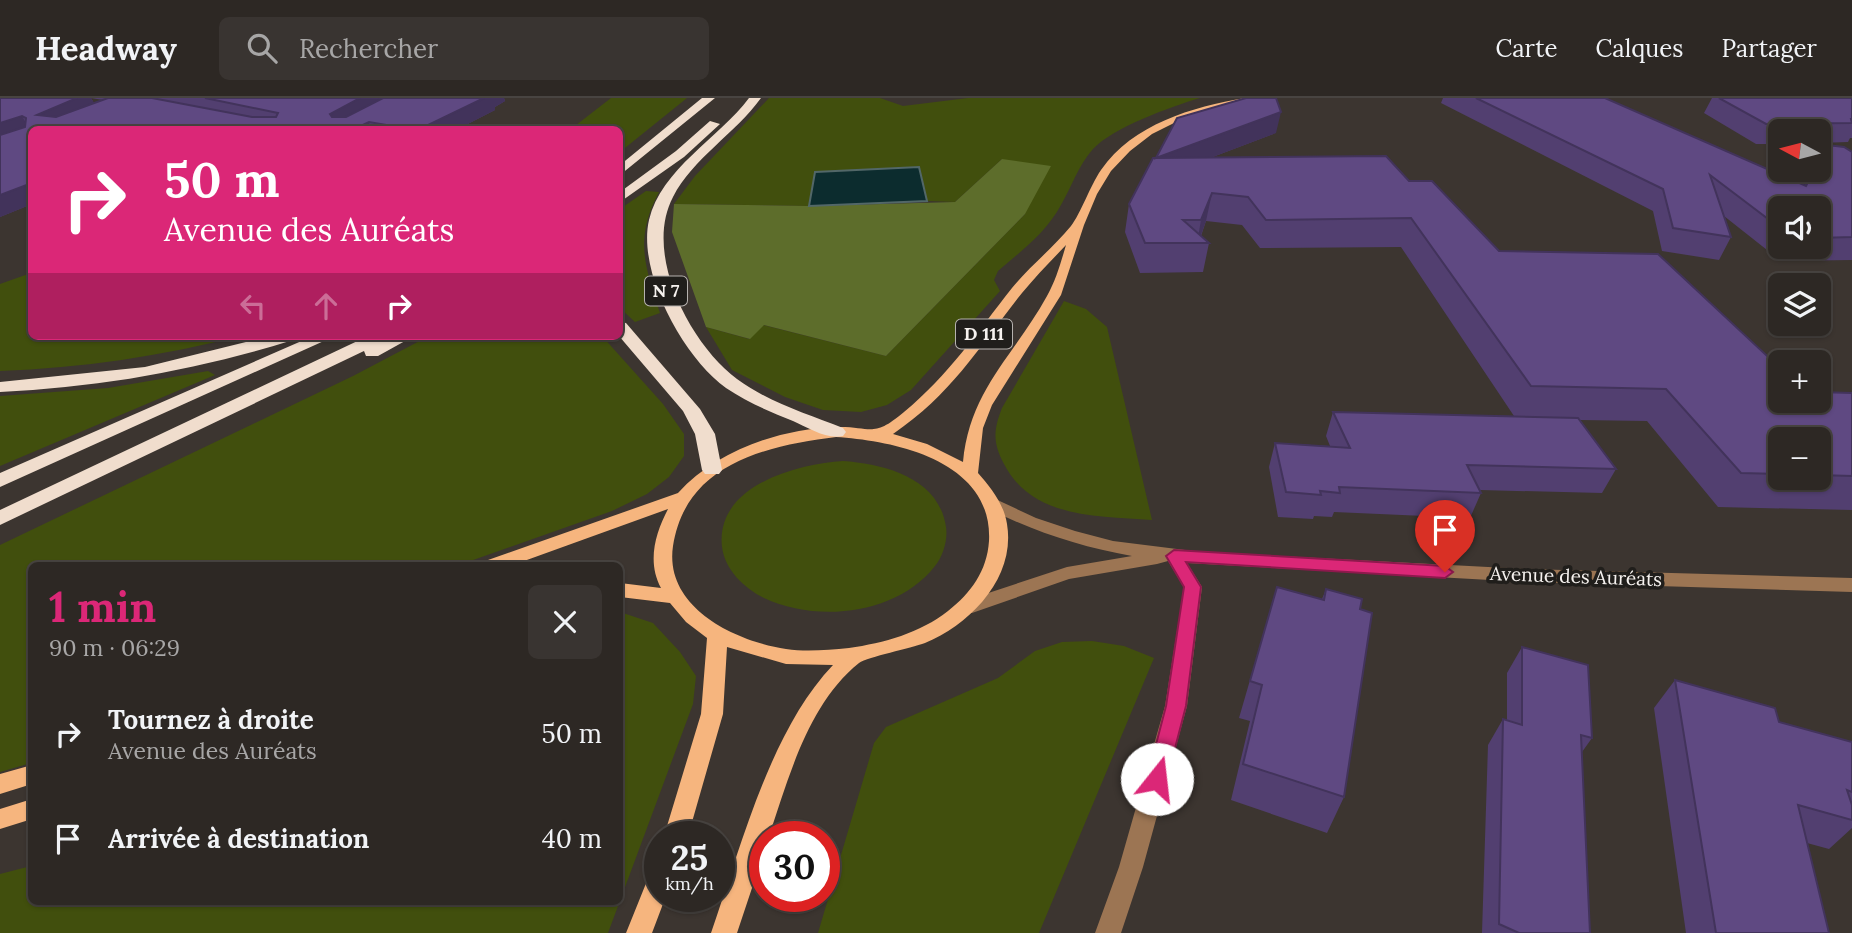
<!DOCTYPE html>
<html lang="fr">
<meta charset="utf-8">
<style>
body{margin:0;font-family:Lora,serif;background:#393431;color:#f1f3f6;height:100vh;display:flex;flex-direction:column;font-size:26px;white-space:nowrap}
*{box-sizing:border-box;margin:0}
p{font-size:23px;color:#a7a6a6}
.icon{flex:none;width:38px;height:38px;fill:none;stroke:currentColor;stroke-width:2;stroke-linecap:round;stroke-linejoin:round}
.map{position:relative;flex:1;overflow:hidden}
.panel{position:absolute;left:28px;top:464px;width:595px;height:343px;display:flex;flex-direction:column;background:#2d2824;border-radius:10px;box-shadow:0 2px 5px #0004,0 0 0 2px #484441}
.panel>*{flex:none}
.hud{position:absolute;left:28px;top:28px;width:595px;height:214px;border-radius:10px;box-shadow:0 2px 5px #0004,0 0 0 2px #484441;background:#db2777;color:#fff;overflow:hidden}
.needle{width:46px;rotate:277deg}
.tools{position:absolute;left:1768px;top:21px;display:grid;gap:14px}
.tools a{display:grid;place-items:center;width:63px;height:63px;border-radius:10px;background:#2d2824;box-shadow:0 2px 5px #0004,0 0 0 2px #484441;font-size:35px}
.speed{position:absolute;left:644px;top:723px;display:flex;gap:14px;font-size:35px;font-weight:700;text-align:center}
.speed>*{display:grid;place-content:center;width:91px;height:91px;border-radius:50%;background:#2d2824;box-shadow:0 2px 5px #0004,0 0 0 2px #484441;line-height:1}
.speed small{font-size:18px;font-weight:400}
.speed .limit{border:10px solid #d22;background:#fff;color:#111}
.pin{position:absolute;display:grid;place-items:center;width:60px;height:60px;color:#fff;margin:-72px -30px;border-radius:50% 50% 50% 0;rotate:-45deg;box-shadow:0 0 7px #0007}
.pin .icon{rotate:45deg}
.me{position:absolute;width:77px;margin:-38px;rotate:16deg;stroke-linejoin:round;filter:drop-shadow(0 0 5px #0008)}
.turn{display:flex;align-items:center;gap:24px;height:147px;padding:0 21px;font-size:32px}
.turn .icon{width:91px;height:91px;stroke-width:2.5}
.turn b{display:block;font-size:49px;line-height:60px}
.lanes{display:flex;align-items:center;height:66px;padding:0 21px;background:#0003;justify-content:center;gap:35px;direction:ltr}
.lanes .off{opacity:.35}
.round{display:grid;place-items:center;flex:none;width:74px;height:74px;border-radius:10px;background:#393431}
.headline{display:flex;align-items:center;justify-content:space-between;height:119px;padding:0 21px}
h1{font-size:42px;font-weight:700;line-height:52px;color:#db2777}
ul{padding:0;list-style:none}
li{display:flex;align-items:center;gap:21px;height:105px;padding:0 21px}
li div{flex:1}
li b{display:block;font-size:26px}
li em{font-style:normal}
header{display:flex;align-items:center;gap:42px;box-sizing:border-box;height:98px;padding:0 35px;background:#2d2824;border-bottom:2px solid #484441}
header strong{font-size:33px}
nav{display:flex;gap:38px;margin-inline-start:auto;font-size:24px}
.search{width:490px;height:63px;background:#393431;display:flex;align-items:center;gap:18px;box-sizing:border-box;padding:0 24px;border-radius:10px;color:#a7a6a6;font-size:26px}
.map>svg:first-child{display:block}
.green{fill:#414f0d}
.forest{fill:#5d6d2b}
.water{fill:#0c2c2e;stroke:#526768;stroke-width:2}
.lines{fill:none;stroke-linecap:round;stroke-linejoin:round}
.minor{fill:#9c7553;fill-rule:evenodd}
.major{fill:#f6b57e;fill-rule:evenodd}
.highway{fill:#f0ddcd;fill-rule:evenodd}
.wall{fill:#523f70;fill-rule:evenodd}
.shaded-wall{fill:#42335b}
.building{fill:#5f4982;stroke:#42335b;stroke-width:2}
.route{fill:#db2777;stroke:#8e194d;stroke-width:2}
.labels{text-anchor:middle;stroke-width:7;stroke-linejoin:round;paint-order:stroke}
.shield{fill:#201e1b;stroke:#b6b2af;stroke-width:2}
.shield-label{font-size:18px;font-weight:bold;fill:#f6f2ef}
.street-label{font-size:19px;fill:#f6f2ef;stroke:#201e1b}
</style>
<header>
<strong>Headway</strong>
<div class="search"><svg class="icon" aria-label="search" viewBox="0 0 24 24"><circle cx="10" cy="10" r="6"/><path d="M15 15l6 6"/></svg>Rechercher</div>
<nav><a>Carte</a><a>Calques</a><a>Partager</a></nav>
</header>
<div class="map">
<svg width="1852" height="835" viewBox="0 0 1852 835">
<rect width="100%" height="100%" fill="#3c3530"/>
<path class="green" d="M611,0h76l-67,54v-22l-49,-1z
M769,0h111l23,8 65,-8h232c-30,9 -86,29 -107,51 -15,17 -21,37 -32,56 -15,28 -40,46 -63,66l-4,9 6,11 -89,99 -24,15 -26,7 -38,-2 -38,-13 -53,-27 -26,-43 43,12 14,-14 123,31 139,-142 -23,-55 -47,43 -28,-1 -8,-33 -104,4 -6,34 -135,-2 21,-28z
M646,93l13,1c-25,47 -14,74 1,121l-25,9 -15,-14v-99z
M31,175l1,63h209c-79,20 -159,32 -241,35v-87z
M1064,203l22,8 21,18 45,193c-53,-4 -120,-1 -148,-56 -11,-21 -11,-33 -2,-56z
M429,238h173l61,68 21,30v22l-15,21 -22,17 -35,17 -153,54h-427l-1,198 -31,9v-227l353,-169z
M208,273l7,4 -215,91v-70l108,-8z
M843,363c42,3 96,17 103,66 2,13 -3,29 -11,39 -38,49 -118,57 -171,32 -20,-10 -39,-28 -42,-51 -7,-62 76,-83 121,-86z
M620,514l33,11 27,29 16,24 -3,28 -85,229h-608v-59l31,-8 1,35h588z
M1092,543l32,5 30,12 -115,275h-221l56,-190 12,-16 112,-49 37,-27 27,-9z"/>
<path class="forest" d="M1002,61l49,7 -26,48 -139,142 -122,-31 -14,14 -44,-12 -34,-95 2,-28 135,2 146,-4z"/>
<path class="water" d="M919,69l8,34 -118,5 6,-34z"/>
<g class="lines">
<path class="minor" d="M991,399l45,21 39,13 38,10 88,11 326,17 325,9v14l-325,-10 -340,-19 15,24 -15,119 -44,161 -22,66h-26l24,-66 46,-161 19,-119 -16,-26 -11,3 -88,15 -97,34h-14l-3,-5 3,-5 109,-36 65,-11c-52,-9 -100,-25 -147,-49l-3,-4 3,-4z"/>
<path class="major" d="M1245,0h22l-64,14 -27,10 -24,12 -22,17 -19,20 -14,23 -13,31 -23,70 -69,110 -9,23 -5,45c13,15 26,31 29,51 9,53 -36,100 -82,119 -14,5 -57,14 -66,20 -51,41 -70,114 -90,173h-4v13l-28,84h-26c30,-86 59,-202 122,-268l-47,-1 -59,-17 -4,67 -35,122h-24l37,-122 6,-76 -21,-16 -16,-19 -50,-6v-14l41,5c-14,-26 -6,-54 7,-79l-155,56h-27l2,-5 190,-67c38,-42 101,-64 158,-66 36,-1 36,12 68,-15 44,-36 74,-81 108,-124 18,-22 41,-40 59,-62 10,-13 19,-40 30,-56 32,-46 91,-63 144,-72zM1066,147c-5,17 -10,35 -19,51 -33,60 -77,93 -84,166l-36,-18 -34,-10c59,-40 86,-87 129,-141 14,-17 29,-32 44,-48zM836,339c62,4 157,25 153,104 -2,30 -18,52 -41,70 -28,22 -64,32 -99,37 -21,2 -43,4 -63,1 -52,-8 -122,-42 -113,-103 4,-24 13,-44 30,-61 35,-33 87,-42 133,-48z
M32,667v19l-32,10v-20z
M32,701v20l-32,10v-20z
M660,770v28h6l-14,37h-26l25,-62z"/>
<path class="highway" d="M702,0h13l-95,77v-10z
M749,0h12c-26,36 -68,60 -88,99 -30,57 17,147 64,182 31,23 70,35 106,49l3,4 -3,4c-16,4 -36,-9 -50,-15 -23,-9 -46,-19 -67,-33 -42,-30 -89,-115 -77,-168 12,-51 70,-82 100,-122z
M710,23l10,3 -36,33 -64,45v-10l56,-41z
M620,224l6,1 74,86 15,25 7,36 -3,4h-14l-3,-4 -7,-36 -12,-23 -64,-75z
M270,238h25l-2,4c-96,30 -192,47 -293,52v-10l145,-15z
M313,238h22l-335,151v-14z
M368,238h46l-36,20h-12l-2,-5 -364,174v-15z"/>
</g>
<path class="wall" d="M0,0h504l1,3 -10,6v3l-39,20h-424v74l-32,13zM91,0l12,2 -9,3z
M1443,0h162l200,87 8,-15h5v-10l9,-15 25,7v108l-71,1 -57,-45 7,21 -12,23 -57,-9 -9,-40 -212,-108zM1780,110h38v39h-38z
M1712,0h140v40h-2l-2,4 -30,1v-12h-38v13h-24l-52,-31z
M1276,35l-66,25 199,23 90,70 281,150 72,-8v117l-134,-3 -71,-86 -67,-1 36,49 -14,24 -122,-3 1,3 -11,25 -136,-6 -2,5 -18,-1 -1,3 -35,-2 -9,-50 6,-24 55,3 -4,-10 7,-24 181,4 -113,-169 -141,1 -18,-23 -36,-4 -5,15 8,7 -6,29 -63,1 -15,-41 4,-28 26,-46zM1780,341h38v39h-38z
M1277,489l45,12 4,-10 34,20 -16,188 -17,36 -96,-33 19,-79 -11,-3z
M1522,549l70,91 -10,14 8,181h-108l6,-188 15,-26 4,2v-48z
M1675,582l104,42 73,20v86l-23,21 -22,-6 22,90h-143l-32,-225z"/>
<path class="shaded-wall" d="M77,0h14l6,10 -49,22 -11,-15z
M360,0h33l-58,31 -5,-15z
M484,0h20l1,3 -10,6v3l-39,20h-40z
M1281,14l-5,21 -124,47 4,-22z
M22,18l9,16 -31,10v-19z
M369,24l2,8h-19z
M32,85v21l-32,13v-22z
M1212,95l-6,28 -8,22h-1l4,-23z"/>
<path class="building" d="M0,0h77l-40,17 19,2 52,-19h44l100,19h24l2,-4 -73,-15h155l-30,16 2,3h14l37,-19h101l-62,30 -6,2 -47,-8 -17,8h-320v53l-32,12v-60l25,-8 1,-9 -4,-2 -22,7z
M1246,0h30l5,14 -125,46 21,-40z
M1476,0h129l201,88 8,-16h4v-8l9,-17 17,2 8,5v85l-34,1v-30h-38v20l-70,-53 21,62 -58,-9 -10,-39z
M1719,0h133v21h-1l1,4 -86,1z
M1386,58l23,25h23l67,70 159,3 122,114v33h38v-9l34,1v83l-34,-1v-36h-38v35l-39,-1 -75,-84 -135,-3 -120,-168 -145,2 -18,-23 -36,-4 -11,27h-18l26,23h-64l-16,-39 24,-46z
M1333,314l245,6 38,51 -149,-4 14,28 -142,-6 1,6 -20,-2 1,4 -35,-3 -11,-49 75,5z
M1277,489l47,13 2,-11 36,10 -2,10 12,4 -28,184 -101,-33 19,-79 -12,-4z
M1522,549l66,18 4,73 -11,-3 9,198h-71l-20,-9 4,-205 19,6z
M1675,582l100,28 4,14 73,20v50l-5,-2 5,15v15l-54,-15 31,128h-113z"/>
<path class="route" d="M1174,452l271,16 8,6 -8,6 -259,-16 15,25 -15,119 -19,73 -3,6 -7,3 -7,-3 -3,-6 19,-73 18,-119 -18,-31z"/>
<g class="labels">
<g class="shield">
<rect x="645" y="178.5" width="42" height="29" rx="5"/>
<rect x="956" y="221.5" width="56" height="29" rx="5"/>
</g>
<g class="shield-label">
<text x="666" y="199">N 7</text>
<text x="984" y="242">D 111</text>
</g>
<g class="street-label">
<text transform="translate(1576 478) rotate(2)" y="7">Avenue des Auréats</text>
</g>
</g>
</svg>
<div class="tools">
<a><svg class="needle" viewBox="-14 -14 28 28"><path d="M0-13l5 13h-10z" fill="#e53935"/><path d="M0 13l5-13h-10z" fill="#a7a6a6"/></svg></a>
<a><svg class="icon" aria-label="sound" viewBox="0 0 24 24"><path d="M4 9h4l5-4v14l-5-4H4zM17 9q2 3 0 6"/></svg></a>
<a><svg class="icon" aria-label="layers" viewBox="0 0 24 24"><path d="M12 4l9 5-9 5-9-5zM3 14l9 5 9-5"/></svg></a>
<a>+</a>
<a>−</a>
</div>
<div class="speed"><div>25<small>km/h</small></div><div class="limit">30</div></div>
<div class="pin" style="left:1445px;top:474px;background:#d93025"><svg class="icon" aria-label="arrive" viewBox="0 0 24 24"><path d="M6 21V4h12l-3 4 3 4H6"/></svg></div>
<svg class="me" style="left:1157px;top:681px" viewBox="-20 -20 40 40"><circle r="19" fill="#fff"/><path d="M0-13L10 11 0 6-10 11z" fill="#db2777"/></svg>
<div class="hud">
<div class="turn"><svg class="icon" aria-label="right" viewBox="0 0 24 24"><path d="M7 20v-9h11M14 6l5 5-5 5"/></svg><div><b>50 m</b>Avenue des Auréats</div></div>
<div class="lanes"><svg class="icon off" aria-label="left" viewBox="0 0 24 24"><path d="M17 20v-9H6M10 6l-5 5 5 5"/></svg><svg class="icon off" aria-label="ahead" viewBox="0 0 24 24"><path d="M12 20V5M6 11l6-6 6 6"/></svg><svg class="icon" aria-label="right" viewBox="0 0 24 24"><path d="M7 20v-9h11M14 6l5 5-5 5"/></svg></div>
</div>
<section class="panel">
<div class="headline"><div><h1>1 min</h1><p>90 m · 06:29</p></div><a class="round"><svg class="icon" aria-label="close" viewBox="0 0 24 24"><path d="M6 6l12 12M18 6L6 18"/></svg></a></div>
<ul>
<li><svg class="icon" aria-label="right" viewBox="0 0 24 24"><path d="M7 20v-9h11M14 6l5 5-5 5"/></svg><div><b>Tournez à droite</b><p>Avenue des Auréats</p></div><em>50 m</em></li>
<li><svg class="icon" aria-label="arrive" viewBox="0 0 24 24"><path d="M6 21V4h12l-3 4 3 4H6"/></svg><div><b>Arrivée à destination</b></div><em>40 m</em></li>
</ul>
</section>
</div>
